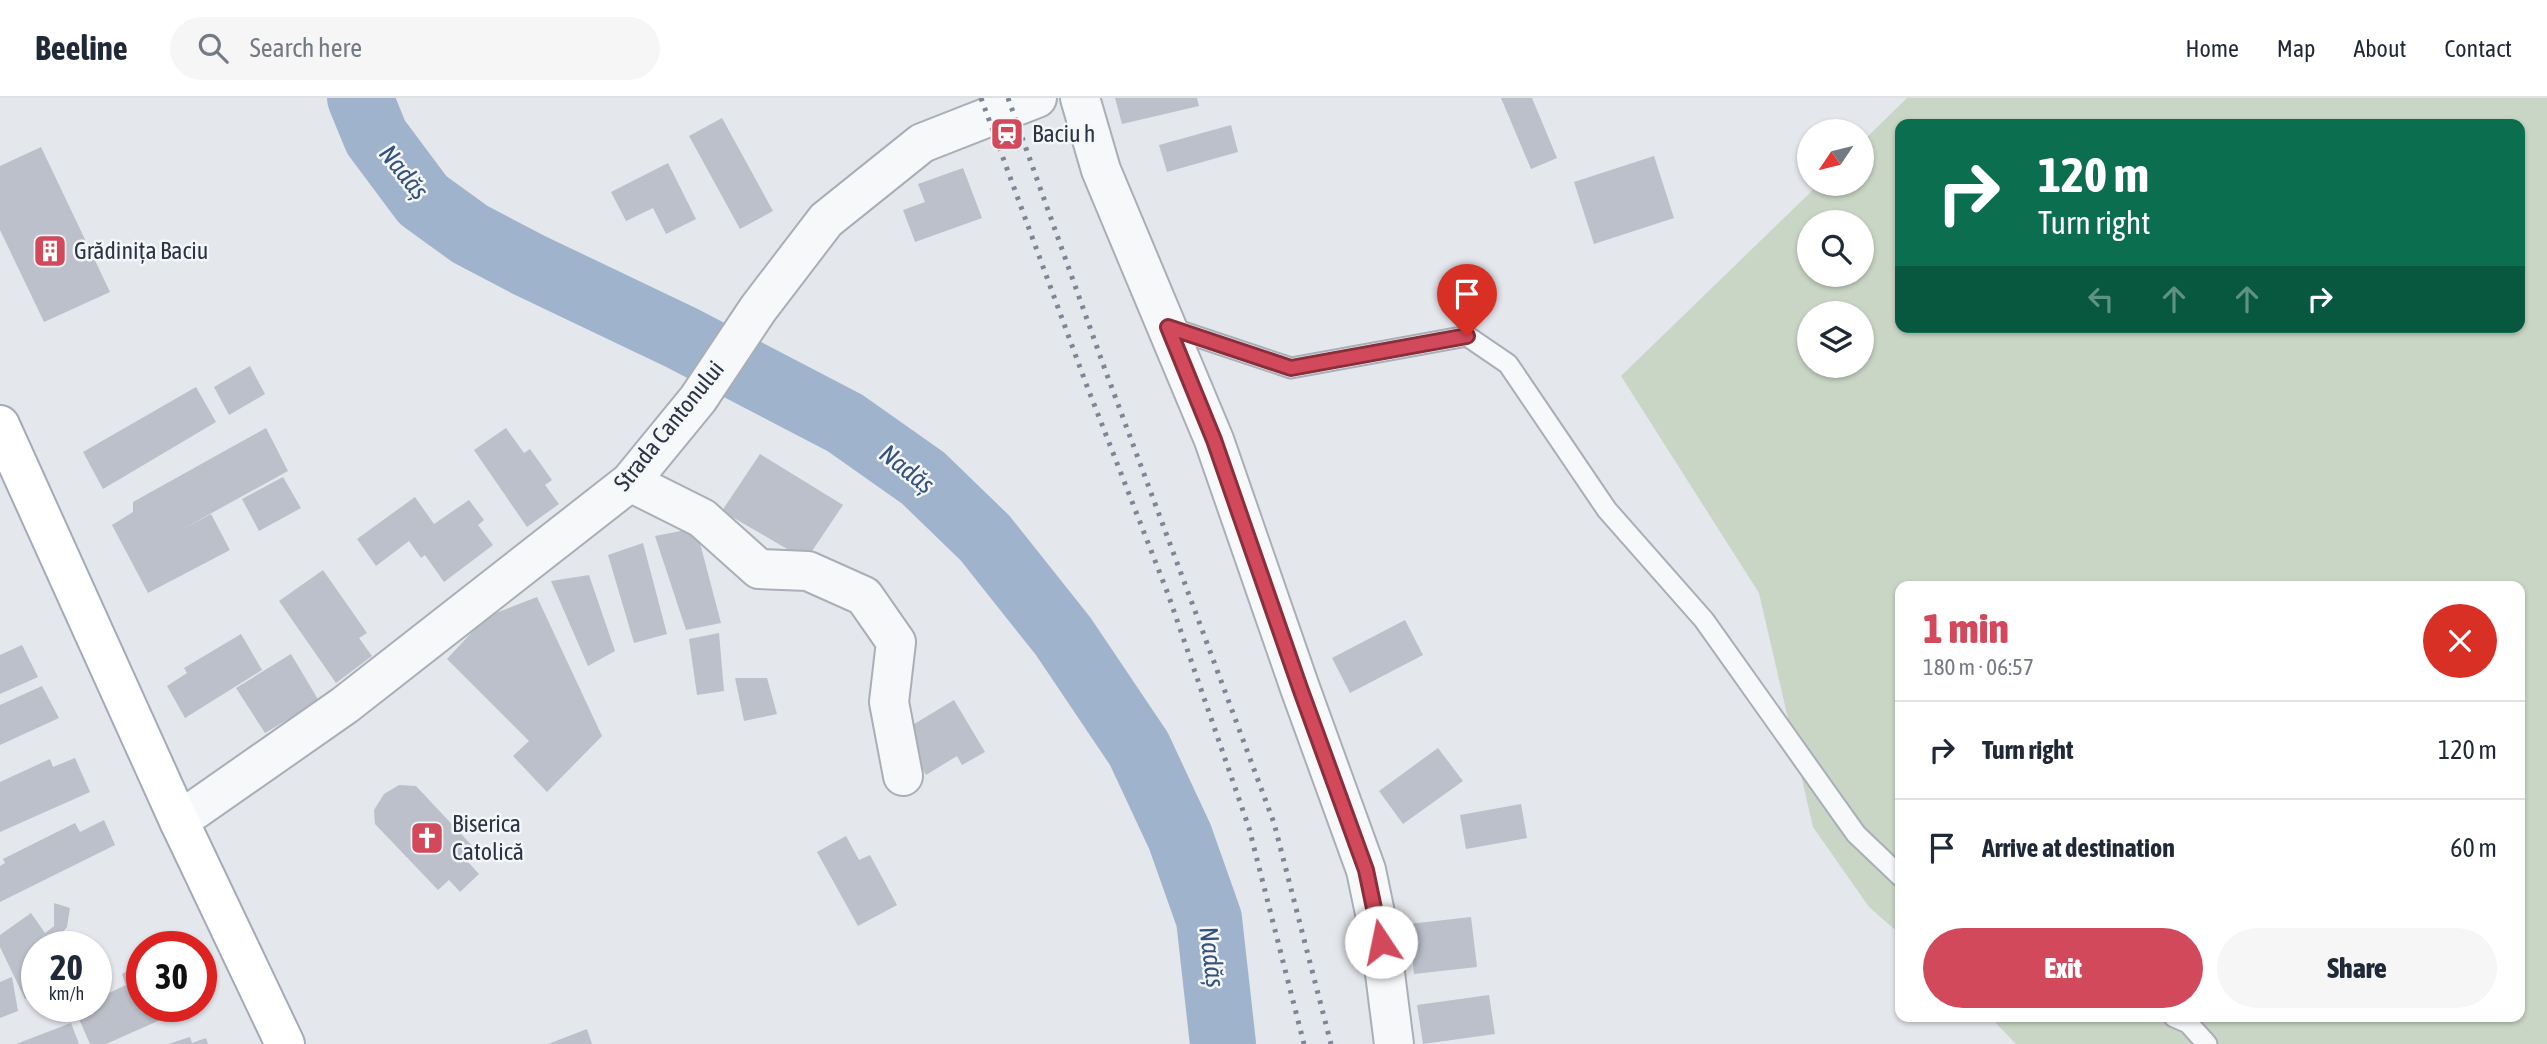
<!DOCTYPE html>
<meta charset="utf-8">
<style>
body{margin:0;font-family:"Asap Condensed",sans-serif;background:#f6f6f7;color:#1f2937;height:100vh;display:flex;flex-direction:column;font-size:26px;white-space:nowrap}
*{box-sizing:border-box;margin:0}
p{font-size:23px;color:#747a83}
.icon{flex:none;width:38px;height:38px;fill:none;stroke:currentColor;stroke-width:2;stroke-linecap:round;stroke-linejoin:round}
.map{position:relative;flex:1;overflow:hidden}
.panel{position:absolute;left:1895px;top:483px;width:630px;height:441px;display:flex;flex-direction:column;background:#fff;border-radius:14px;box-shadow:0 2px 5px #0004}
.panel>*{flex:none}
.guide{position:absolute;left:1895px;top:21px;width:630px;height:214px;border-radius:14px;box-shadow:0 2px 5px #0004;background:#0b6e4f;color:#fff;overflow:hidden}
.needle{width:46px;rotate:235deg}
.tools{position:absolute;left:1797px;top:21px;display:grid;gap:14px}
.tools a{display:grid;place-items:center;width:77px;height:77px;border-radius:50%;background:#fff;box-shadow:0 2px 5px #0004;font-size:35px}
.speed{position:absolute;left:21px;top:833px;display:flex;gap:14px;font-size:35px;font-weight:700;text-align:center}
.speed>*{display:grid;place-content:center;width:91px;height:91px;border-radius:50%;background:#fff;box-shadow:0 2px 5px #0004;line-height:1}
.speed small{font-size:18px;font-weight:400}
.speed .limit{border:10px solid #d22;background:#fff;color:#111}
.pin{position:absolute;display:grid;place-items:center;width:60px;height:60px;color:#fff;margin:-72px -30px;border-radius:50% 50% 50% 0;rotate:-45deg;box-shadow:0 0 7px #0007}
.pin .icon{rotate:45deg}
.me{position:absolute;width:77px;margin:-38px;rotate:349deg;stroke-linejoin:round;filter:drop-shadow(0 0 5px #0008)}
.turn{display:flex;align-items:center;gap:24px;height:147px;padding:0 28px;font-size:32px}
.turn .icon{width:91px;height:91px;stroke-width:2.5}
.turn b{display:block;font-size:49px;line-height:60px}
.lanes{display:flex;align-items:center;height:66px;padding:0 28px;background:#0003;justify-content:center;gap:35px;direction:ltr}
.lanes .off{opacity:.35}
.round{display:grid;place-items:center;flex:none;width:74px;height:74px;border-radius:37px;background:#f6f6f7}
.summary{display:flex;align-items:center;justify-content:space-between;height:119px;padding:0 28px}
h1{font-size:42px;font-weight:800;line-height:52px;color:#d1495b}
.button{display:flex;gap:14px;margin-top:auto;padding:14px 28px}
.button a{flex:1;height:80px;border-radius:42px;background:#d1495b;color:#fff;font-size:28px;font-weight:800;line-height:80px;text-align:center}
.button a+a{background:#f6f6f7;color:#1f2937}
ul{padding:0;list-style:none}
li{display:flex;align-items:center;gap:21px;height:98px;padding:0 28px;border-top:2px solid #e0e1e3}
li div{flex:1}
li b{display:block;font-size:26px}
li em{font-style:normal}
header{display:flex;align-items:center;gap:42px;box-sizing:border-box;height:98px;padding:0 35px;background:#fff;border-bottom:2px solid #e0e1e3}
header strong{font-size:33px}
nav{display:flex;gap:38px;margin-inline-start:auto;font-size:24px}
.search{width:490px;height:63px;background:#f6f6f7;display:flex;align-items:center;gap:18px;box-sizing:border-box;padding:0 24px;border-radius:38px;color:#747a83;font-size:26px}
.map>svg:first-child{display:block}
.green{fill:#c9d6c5;fill-rule:evenodd}
.lines{fill:none;stroke-linecap:round;stroke-linejoin:round}
.river{stroke:#9fb4cc;stroke-width:66}
.building{fill:#bbc0ca}
.service-casing{stroke:#a9aeb7;stroke-width:23}
.minor-casing{stroke:#a9aeb7;stroke-width:42}
.primary-casing{stroke:#a3abb8;stroke-width:42}
.service{stroke:#f7f8fa;stroke-width:19}
.minor{stroke:#f7f8fa;stroke-width:38}
.primary{stroke:#fff;stroke-width:38}
.rail{stroke:#7d8696;stroke-width:5;stroke-dasharray:3.5 7;stroke-linecap:butt}
.route-casing{stroke:#882f3b;stroke-width:18}
.route{stroke:#d1495b;stroke-width:12}
.labels{text-anchor:middle;stroke-width:5;stroke-linejoin:round;paint-order:stroke}
.poi-label{font-size:24px;fill:#2b3445;stroke:#f4f6f9;text-anchor:start}
.street-label{font-size:24px;fill:#2b3445;stroke:#f4f6f9}
.water-label{font-size:26px;font-style:italic;fill:#34527a;stroke:#f4f6f9}
</style>
<header>
<strong>Beeline</strong>
<div class="search"><svg class="icon" aria-label="search" viewBox="0 0 24 24"><circle cx="10" cy="10" r="6"/><path d="M15 15l6 6"/></svg>Search here</div>
<nav><a>Home</a><a>Map</a><a>About</a><a>Contact</a></nav>
</header>
<div class="map">
<svg width="2547" height="946" viewBox="0 0 2547 946">
<rect width="100%" height="100%" fill="#e4e7ec"/>
<path class="green" d="M1907,0h640v946h-531l-26,-27h530v-431h-620v348l-31,-27 -56,-80 -54,-234 -138,-217 198,-192h43v-42zM1900,26h620v203h-620zM1810,124h52v53h-52zM1810,215h52v53h-52z"/>
<g class="lines">
<path class="river" d="M360,0l16,39 47,63 47,34 59,31 153,73 163,85 78,55 62,60 78,98 76,113 41,88 29,82 14,125"/>
</g>
<path class="building" d="M1115,0h82l2,8 -77,18z
M1501,0h31l25,60 -26,11z
M722,20l51,93 -33,18 -51,-93z
M1231,27l7,27 -71,20 -8,-27z
M41,49l69,145 -66,30 -44,-92v-64z
M1654,58l20,62 -80,26 -20,-62z
M668,65l28,56 -30,15 -13,-26 -27,13 -15,-29z
M963,70l19,50 -67,24 -12,-32 22,-8 -7,-18z
M250,268l15,28 -36,21 -15,-28z
M196,289l20,35 -113,67 -20,-37z
M266,330l22,43 -109,60 32,-17 19,36 -82,43 -36,-68 21,-13v-10z
M506,330l18,25 6,-4 22,31 -7,5 14,19 -32,23 -53,-77z
M760,356l83,51 -37,55 -84,-49z
M283,379l18,31 -42,23 -17,-32z
M415,399l19,27 35,-24 15,20 -6,5 15,20 -49,37 -19,-27 -4,3 -12,-17 -33,25 -19,-27z
M696,430l25,95 -35,7 -31,-94z
M643,445l24,91 -33,9 -26,-88z
M323,472l44,63 -8,5 13,18 -36,27 -57,-82z
M589,477l26,76 -27,15 -37,-85z
M537,499l65,139 -55,56 -34,-36 16,-15 -82,-82 39,-42z
M1405,522l18,35 -73,38 -18,-35z
M719,535l5,58 -27,4 -8,-56z
M241,536l21,36 -77,48 -18,-32 20,-13 -3,-5z
M22,547l16,32 -38,17v-39z
M291,556l28,47 -54,32 -29,-45z
M735,580h32l10,36 -33,7z
M42,588l17,32 -59,27v-40z
M954,602l31,52 -23,13 -5,-9 -31,19 -25,-43z
M1438,650l25,33 -60,43 -24,-33z
M75,660l15,34 -90,40v-50l50,-23 3,8z
M399,687l17,1 62,66 -10,10 11,12 -19,18 -11,-12 -11,10 -63,-66 -1,-14 10,-16z
M1521,706l6,34 -61,11 -6,-34z
M104,722l11,25 -115,57v-36l5,-3 -2,-4 72,-36 5,9z
M846,738l13,24 11,-5 27,50 -39,21 -41,-74z
M54,805l16,5 -3,19 -4,5 10,15h-36v46l-12,6 -25,-52v-12l31,-22 14,20 9,-7z
M1471,819l6,50 -63,7 -5,-50z
M142,866v42h42l1,3 -79,35h-16l-15,-34 7,-4h14v-7l30,-14 -4,-11z
M12,879l6,34 -18,7v-36z
M1489,897l6,39 -72,10 -6,-39z
M71,925l8,21h-63z
M587,931l5,15h-44z
M190,939l2,6 14,-5 2,6h-40z"/>
<g class="lines">
<defs>
<path id="service" d="M1168,229l123,41 176,-32 41,28 99,146 97,110 152,214 44,42
M2174,919l14,6 19,21"/>
<path id="minor" d="M1080,0l21,72 113,270 86,248 66,182 15,72 13,102
M630,384l72,36 57,51 49,2 56,25 32,46 -7,60 14,74
M179,723l166,-116 285,-223 68,-83 60,-90 68,-89 96,-77 115,-45"/>
<path id="primary" d="M0,327l179,396 106,223"/>
</defs>
<use href="#service" class="service-casing"/>
<use href="#minor" class="minor-casing"/>
<use href="#primary" class="primary-casing"/>
<use href="#service" class="service"/>
<use href="#minor" class="minor"/>
<use href="#primary" class="primary"/>
<path class="rail" d="M981,0l104,283 83,213 81,234 55,216
M1008,0l95,266 171,459 57,221"/>
</g>
<g class="lines">
<defs>
<path id="route" d="M1381,844l-15,-72 -66,-182 -86,-248 -46,-113 123,41 176,-32"/>
</defs>
<use href="#route" class="route-casing"/>
<use href="#route" class="route"/>
</g>
<defs>
<symbol id="station-square" viewBox="-11 -11 22 22"><rect x="-9" y="-9" width="18" height="18" rx="4" fill="#d1495b" stroke="#f4f6f9"/><path d="M-3-6H3Q5-6 5-4V2Q5 4 3 4L4.5 6H3L1.5 4h-3L-3 6H-4.5L-3 4Q-5 4-5 2V-4Q-5-6-3-6ZM-3.5-4v3h7v-3ZM-3.5 1v1.5H-2V1ZM2 1v1.5H3.5V1Z" fill="#fff"/></symbol>
<symbol id="building-square" viewBox="-11 -11 22 22"><rect x="-9" y="-9" width="18" height="18" rx="4" fill="#d1495b" stroke="#f4f6f9"/><path d="M-4-6H4V6H1V3H-1V6H-4ZM-2.5-4.3h1.7v1.8h-1.7ZM.8-4.3h1.7v1.8H.8ZM-2.5-1h1.7V.8h-1.7ZM.8-1h1.7V.8H.8Z" fill="#fff"/></symbol>
<symbol id="church-square" viewBox="-11 -11 22 22"><rect x="-9" y="-9" width="18" height="18" rx="4" fill="#d1495b" stroke="#f4f6f9"/><path d="M-1.2-6h2.4v3.5h3.3v2.4h-3.3V6h-2.4V-.1h-3.3v-2.4h3.3Z" fill="#fff"/></symbol>
</defs>
<g fill-rule="evenodd">
<use href="#station-square" x="988" y="17" width="38" height="38"/>
<use href="#building-square" x="31" y="134" width="38" height="38"/>
<use href="#church-square" x="408" y="721" width="38" height="38"/>
</g>
<g class="labels">
<g class="poi-label">
<text x="1032" y="44">Baciu h</text>
<text x="74" y="161">Grădinița Baciu</text>
<text x="452" y="734">Biserica<tspan x="452" dy="28">Catolică</tspan></text>
</g>
<g class="street-label">
<text transform="translate(669 328) rotate(-51)" y="8">Strada Cantonului</text>
</g>
<g class="water-label">
<text transform="translate(404 74) rotate(51)" y="9">Nadăș</text>
<text transform="translate(907 371) rotate(38)" y="9">Nadăș</text>
<text transform="translate(1212 859) rotate(83)" y="9">Nadăș</text>
</g>
</g>
</svg>
<div class="tools">
<a><svg class="needle" viewBox="-14 -14 28 28"><path d="M0-13l5 13h-10z" fill="#e53935"/><path d="M0 13l5-13h-10z" fill="#747a83"/></svg></a>
<a><svg class="icon" aria-label="search" viewBox="0 0 24 24"><circle cx="10" cy="10" r="6"/><path d="M15 15l6 6"/></svg></a>
<a><svg class="icon" aria-label="layers" viewBox="0 0 24 24"><path d="M12 4l9 5-9 5-9-5zM3 14l9 5 9-5"/></svg></a>
</div>
<div class="speed"><div>20<small>km/h</small></div><div class="limit">30</div></div>
<div class="pin" style="left:1467px;top:238px;background:#d93025"><svg class="icon" aria-label="arrive" viewBox="0 0 24 24"><path d="M6 21V4h12l-3 4 3 4H6"/></svg></div>
<svg class="me" style="left:1381px;top:844px" viewBox="-20 -20 40 40"><circle r="19" fill="#fff"/><path d="M0-13L10 11 0 6-10 11z" fill="#d1495b"/></svg>
<div class="guide">
<div class="turn"><svg class="icon" aria-label="right" viewBox="0 0 24 24"><path d="M7 20v-9h11M14 6l5 5-5 5"/></svg><div><b>120 m</b>Turn right</div></div>
<div class="lanes"><svg class="icon off" aria-label="left" viewBox="0 0 24 24"><path d="M17 20v-9H6M10 6l-5 5 5 5"/></svg><svg class="icon off" aria-label="ahead" viewBox="0 0 24 24"><path d="M12 20V5M6 11l6-6 6 6"/></svg><svg class="icon off" aria-label="ahead" viewBox="0 0 24 24"><path d="M12 20V5M6 11l6-6 6 6"/></svg><svg class="icon" aria-label="right" viewBox="0 0 24 24"><path d="M7 20v-9h11M14 6l5 5-5 5"/></svg></div>
</div>
<section class="panel">
<div class="summary"><div><h1>1 min</h1><p>180 m · 06:57</p></div><a class="round" style="background:#d93025;color:#fff"><svg class="icon" aria-label="close" viewBox="0 0 24 24"><path d="M6 6l12 12M18 6L6 18"/></svg></a></div>
<ul>
<li><svg class="icon" aria-label="right" viewBox="0 0 24 24"><path d="M7 20v-9h11M14 6l5 5-5 5"/></svg><div><b>Turn right</b></div><em>120 m</em></li>
<li><svg class="icon" aria-label="arrive" viewBox="0 0 24 24"><path d="M6 21V4h12l-3 4 3 4H6"/></svg><div><b>Arrive at destination</b></div><em>60 m</em></li>
</ul>
<div class="button"><a>Exit</a><a>Share</a></div>
</section>
</div>
